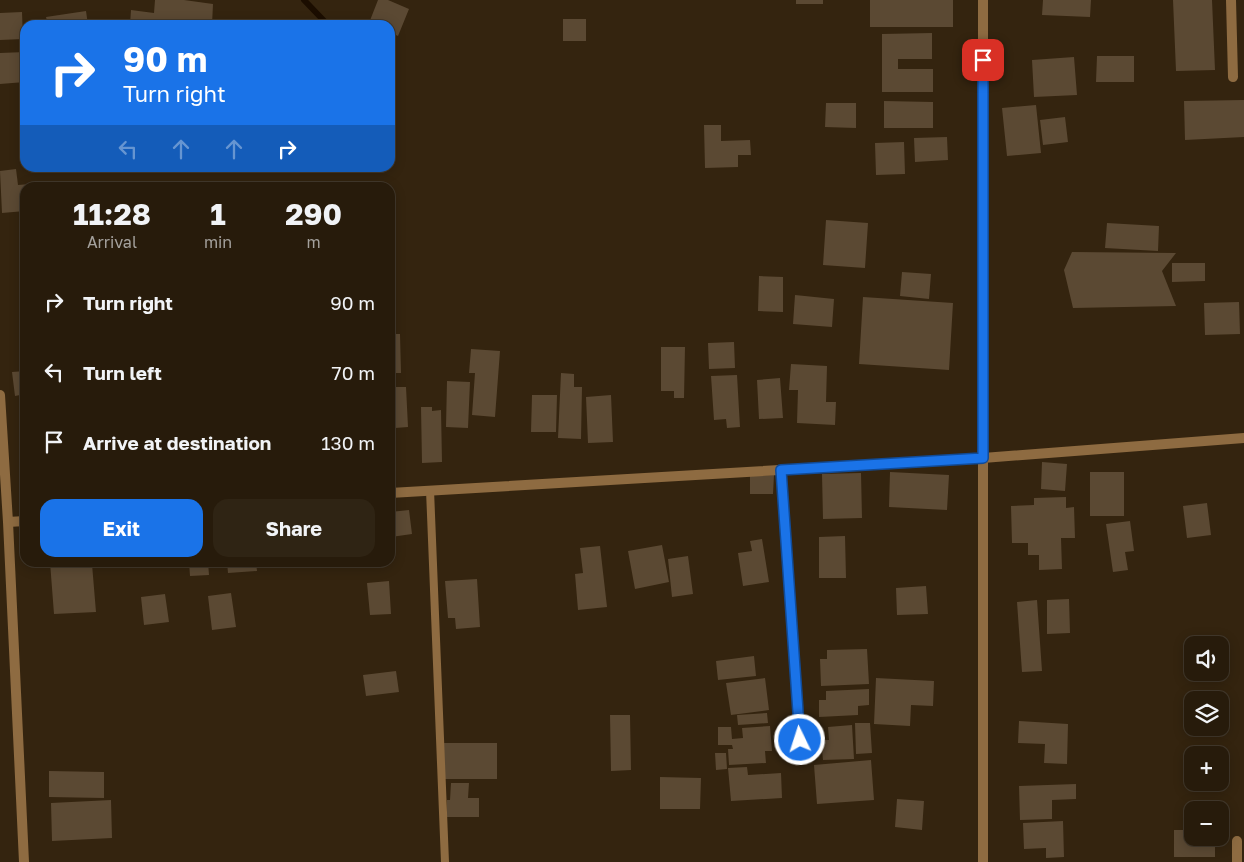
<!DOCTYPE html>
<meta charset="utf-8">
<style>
body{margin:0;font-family:"Golos Text",sans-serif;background:#2f2414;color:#f1f3f6;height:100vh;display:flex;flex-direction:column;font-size:19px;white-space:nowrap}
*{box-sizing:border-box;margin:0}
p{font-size:16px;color:#a4a19d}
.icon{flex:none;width:28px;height:28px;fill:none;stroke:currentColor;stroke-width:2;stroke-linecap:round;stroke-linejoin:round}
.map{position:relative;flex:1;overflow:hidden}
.panel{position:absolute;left:20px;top:182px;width:375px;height:385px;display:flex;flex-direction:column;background:#271b0b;border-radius:15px;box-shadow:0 2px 12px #0003,0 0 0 1px #43392c}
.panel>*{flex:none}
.top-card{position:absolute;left:20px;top:20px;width:375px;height:152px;border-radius:15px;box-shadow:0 2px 12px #0003,0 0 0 1px #43392c;background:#1a73e8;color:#fff;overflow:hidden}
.controls{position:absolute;left:1184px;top:636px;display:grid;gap:10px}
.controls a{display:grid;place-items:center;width:45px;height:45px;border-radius:10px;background:#271b0b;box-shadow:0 2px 12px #0003,0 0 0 1px #43392c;font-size:25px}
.pin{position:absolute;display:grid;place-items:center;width:42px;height:42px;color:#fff;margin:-21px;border-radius:10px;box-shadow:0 2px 8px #0006}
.me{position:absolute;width:55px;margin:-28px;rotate:356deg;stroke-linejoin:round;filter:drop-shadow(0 0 4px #0008)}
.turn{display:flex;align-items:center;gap:18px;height:105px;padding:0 20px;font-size:22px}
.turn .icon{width:65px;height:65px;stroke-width:2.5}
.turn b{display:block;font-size:35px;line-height:42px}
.lanes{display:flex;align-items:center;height:48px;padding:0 20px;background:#0003;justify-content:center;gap:25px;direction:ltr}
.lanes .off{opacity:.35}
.eta{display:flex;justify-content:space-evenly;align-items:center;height:85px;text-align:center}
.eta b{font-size:30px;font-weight:700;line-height:35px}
.cta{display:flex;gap:10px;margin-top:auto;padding:10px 20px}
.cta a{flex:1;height:58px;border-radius:15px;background:#1a73e8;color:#fff;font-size:20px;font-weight:700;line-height:58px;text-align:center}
.cta a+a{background:#2f2414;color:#f1f3f6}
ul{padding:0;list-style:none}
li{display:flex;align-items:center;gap:15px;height:70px;padding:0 20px}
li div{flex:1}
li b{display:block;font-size:19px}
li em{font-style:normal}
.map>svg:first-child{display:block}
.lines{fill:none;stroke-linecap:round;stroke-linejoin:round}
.stream{stroke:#1b0d00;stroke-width:6}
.building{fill:#5b4933}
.lane{stroke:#8e6b41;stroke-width:8}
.street{stroke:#8e6b41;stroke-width:10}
.route-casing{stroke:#114b97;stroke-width:12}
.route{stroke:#1a73e8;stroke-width:9}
</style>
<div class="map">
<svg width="1244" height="862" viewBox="0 0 1244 862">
<rect width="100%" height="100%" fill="#34240f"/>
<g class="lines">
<path class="stream" d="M304,0l24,25"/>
</g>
<path class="building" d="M155,0h29l29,4 -1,21 -38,-2 -1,2h-43l1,-15 23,3z
M378,0h10l21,9 -11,27 -8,-4v-7h-17l-4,-2z
M796,0h27v4h-27z
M870,0h83v27h-83z
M1043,0h48l-1,17 -48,-2z
M1173,0h39l3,70 -39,1z
M86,11l2,14h-40l-2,-8z
M22,12l1,27 -23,1v-27z
M563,19h23v22h-23z
M932,33v26h-34v10h35v23h-51v-58z
M25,52v30l-25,2v-31z
M1097,56h37v26h-38z
M1074,57l3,38 -43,2 -2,-37z
M1244,100v37l-59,3 -1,-39z
M884,101l49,1v26h-49z
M826,103h30v25l-31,-1z
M1036,105l5,48 -34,3 -5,-48z
M1065,117l3,25 -25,3 -3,-25z
M704,125h17v16l29,-1 1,15h-13v12l-33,1z
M947,137l1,23 -33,2 -1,-24z
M904,142l1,32 -29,1 -1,-32z
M16,169l2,16 36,-3 1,6h-30v23l-23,2 -2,-42z
M826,220l42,3 -3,45 -42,-3z
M1107,223l52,3 -1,25 -53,-3z
M1072,252l104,1 -14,18 14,35 -103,2 -9,-38z
M1172,263h33v18l-33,1z
M902,272l29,2 -2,25 -29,-3z
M759,276l24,1v35l-25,-1z
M795,295l39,4 -2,28 -39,-3z
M863,297l90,6 -4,67 -90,-6z
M1239,302l1,32 -35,1 -1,-32z
M390,334h10l1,39h-11z
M734,342l1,26 -26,1 -1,-26z
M661,347h24l-1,51h-10v-7h-13z
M471,349l29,2 -5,66 -23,-2 3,-42h-6z
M791,364l36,2 -1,36h10l-1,23 -38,-2 1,-33h-9z
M25,371v23l-10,2 -3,-24z
M561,373l13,1v13h8l-1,52 -23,-1z
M737,375l3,52 -13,1 -1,-9 -12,1 -3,-44z
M780,378l3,40 -24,1 -2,-39z
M447,381l23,1 -2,46 -22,-1z
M390,387h16l2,40 -13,1v-10h-5z
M532,395h25l-1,37h-25z
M611,395l2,47 -25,1 -2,-46z
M421,407h11v4l9,-1 1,52 -20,1z
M21,429h4v42h-3z
M1042,462l25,2 -2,27 -24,-2z
M890,472l59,3 -2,35 -58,-3z
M1090,472h34v44h-34z
M861,473l1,45 -39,1 -1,-45z
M774,475l-1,19h-23v-18z
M1066,497v11l8,-1 1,31h-14l1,31 -23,1v-15h-11v-12h-16l-1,-37 23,-1v-7z
M1207,503l4,32 -24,3 -4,-32z
M409,510l3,24 -21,3 -1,-25z
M1130,521l4,30 -9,1 3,18 -15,2 -7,-48z
M845,536l1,42h-27v-41z
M762,539l7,43 -26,4 -5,-33 14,-2 -2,-10z
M662,545l7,37 -34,7 -7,-38z
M600,546l7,61 -29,3 -3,-36 8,-1 -3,-25z
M688,556l5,38 -21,3 -4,-38z
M50,562h19v3l23,-1 4,48 -42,2z
M189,562h19l1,13 -19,1z
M227,562h29l1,9 -29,2z
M477,579l3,48 -24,2 -1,-11h-7l-3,-37z
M389,581l2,33 -21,1 -3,-32z
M926,586l2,28 -31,1 -1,-27z
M231,593l5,34 -24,3 -4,-34z
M165,594l4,28 -25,3 -3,-28z
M1069,599l1,34 -23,1v-34z
M1037,600l5,71 -20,1 -5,-70z
M867,649l2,35 -48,2 -1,-27h7v-9z
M754,656l2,20 -38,4 -2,-19z
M396,671l3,21 -33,4 -3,-21z
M765,678l4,32 -38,5 -5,-32z
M876,678l58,3 -1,25 -22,-1 -1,21 -36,-2z
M869,689v16l-11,1v9l-39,2v-17h7v-9z
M767,713l1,10 -30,2 -1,-10z
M610,715h20l1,55 -20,1z
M1019,721l49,3 -1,40 -23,-1 1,-19 -27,-1z
M855,723h15l2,30 -16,1z
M852,725l2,34 -31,1 -2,-20h8l-1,-13z
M770,726l2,25h-7l1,12 -37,2 -1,-16h5l-1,-4h-14v-18h13l1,12 11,-1 -1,-10z
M444,743h53v36h-53z
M715,753h11l1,16 -11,1z
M871,760l3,40 -57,4 -3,-39z
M747,767l1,8 33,-2 1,25 -51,3 -3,-33z
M49,771l55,1v26l-55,-1z
M660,777l41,1 -1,31h-40z
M451,783h18l-1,15h11v19h-32v-17h3z
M1076,784v15l-24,1v19l-32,1 -1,-34z
M897,799l27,2 -2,29 -27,-3z
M111,800l1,38 -60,3 -1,-38z
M1063,821l1,36 -18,1v-10l-22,1 -1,-26z
M1174,830h18v8h23v19h-41z"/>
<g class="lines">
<path class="lane" d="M430,490l15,372"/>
<path class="street" d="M983,0v862
M1231,0l2,77
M0,395l8,127 16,340
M781,470l19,270
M390,493l593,-35 261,-20
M8,522l17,-1
M1237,862v-21"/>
</g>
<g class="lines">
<defs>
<path id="route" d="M800,740l-19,-270 202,-12v-398"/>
</defs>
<use href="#route" class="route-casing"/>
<use href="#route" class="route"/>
</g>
</svg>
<div class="controls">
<a><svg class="icon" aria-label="sound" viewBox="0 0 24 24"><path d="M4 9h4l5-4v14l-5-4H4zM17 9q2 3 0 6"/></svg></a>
<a><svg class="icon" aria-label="layers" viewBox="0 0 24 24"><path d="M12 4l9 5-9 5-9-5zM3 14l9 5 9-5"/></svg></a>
<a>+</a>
<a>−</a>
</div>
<div class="pin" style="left:983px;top:60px;background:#d93025"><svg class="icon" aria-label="arrive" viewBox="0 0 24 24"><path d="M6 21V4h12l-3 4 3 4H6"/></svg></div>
<svg class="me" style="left:800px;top:740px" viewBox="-20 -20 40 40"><circle r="17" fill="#1a73e8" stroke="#fff" stroke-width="3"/><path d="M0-11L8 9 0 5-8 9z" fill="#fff"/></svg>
<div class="top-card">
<div class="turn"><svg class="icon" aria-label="right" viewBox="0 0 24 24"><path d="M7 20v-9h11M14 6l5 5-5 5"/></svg><div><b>90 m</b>Turn right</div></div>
<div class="lanes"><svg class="icon off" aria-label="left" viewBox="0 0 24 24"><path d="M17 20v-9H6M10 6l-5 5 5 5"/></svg><svg class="icon off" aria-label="ahead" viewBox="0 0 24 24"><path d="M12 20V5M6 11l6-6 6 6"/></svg><svg class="icon off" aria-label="ahead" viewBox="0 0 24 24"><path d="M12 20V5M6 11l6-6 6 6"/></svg><svg class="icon" aria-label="right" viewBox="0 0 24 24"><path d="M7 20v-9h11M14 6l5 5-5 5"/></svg></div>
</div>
<section class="panel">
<div class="eta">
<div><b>11:28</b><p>Arrival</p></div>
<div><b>1</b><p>min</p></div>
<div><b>290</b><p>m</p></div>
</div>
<ul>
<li><svg class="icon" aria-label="right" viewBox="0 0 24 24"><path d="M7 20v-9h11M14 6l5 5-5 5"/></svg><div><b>Turn right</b></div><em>90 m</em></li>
<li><svg class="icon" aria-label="left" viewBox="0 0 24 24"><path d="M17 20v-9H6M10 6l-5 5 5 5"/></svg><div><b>Turn left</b></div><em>70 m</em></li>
<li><svg class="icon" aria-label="arrive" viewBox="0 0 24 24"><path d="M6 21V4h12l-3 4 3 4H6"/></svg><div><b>Arrive at destination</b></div><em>130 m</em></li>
</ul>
<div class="cta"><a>Exit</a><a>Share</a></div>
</section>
</div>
